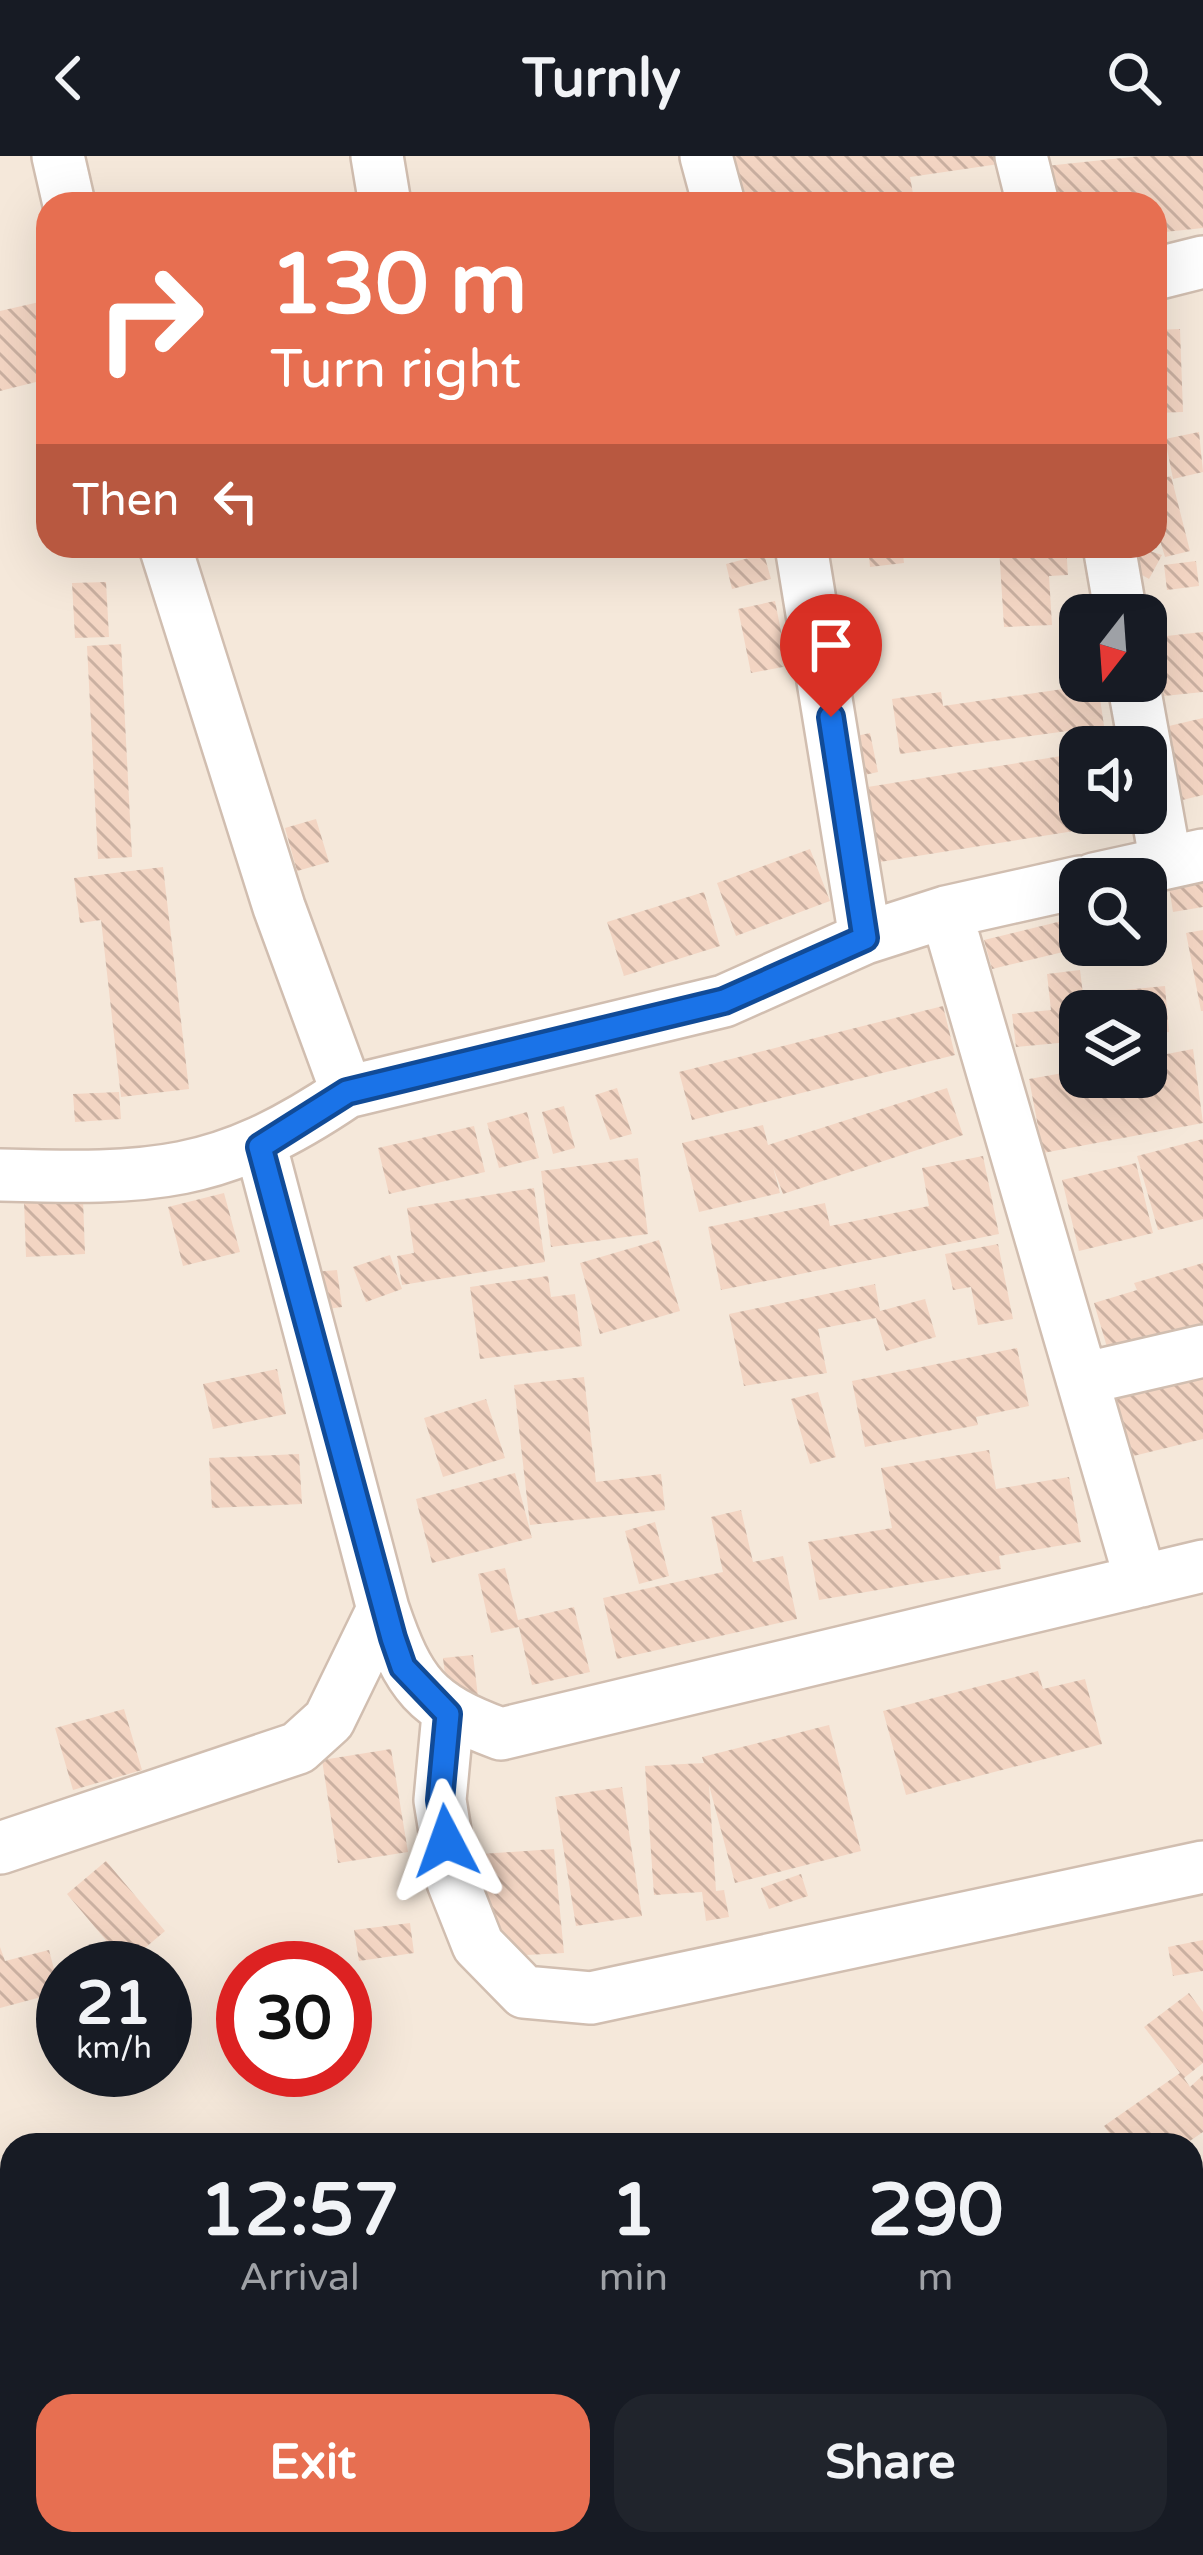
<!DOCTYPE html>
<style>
body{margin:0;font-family:"Varela Round",sans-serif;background:#20242c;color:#f1f3f6;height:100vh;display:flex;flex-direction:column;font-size:45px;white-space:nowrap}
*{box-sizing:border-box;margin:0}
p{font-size:39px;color:#9ea1a6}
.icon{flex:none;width:66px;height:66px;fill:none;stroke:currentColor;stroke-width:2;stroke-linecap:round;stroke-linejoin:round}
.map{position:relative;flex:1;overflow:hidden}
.drawer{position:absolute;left:0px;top:1977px;width:1203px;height:423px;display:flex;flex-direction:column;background:#171b24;border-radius:36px 36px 0 0;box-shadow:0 12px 48px #0002}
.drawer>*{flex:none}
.top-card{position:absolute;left:36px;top:36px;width:1131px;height:366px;border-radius:36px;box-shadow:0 12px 48px #0002;background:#e76f51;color:#fff;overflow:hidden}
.needle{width:78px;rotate:197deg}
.buttons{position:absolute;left:1059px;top:438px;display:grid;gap:24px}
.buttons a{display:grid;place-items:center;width:108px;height:108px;border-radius:24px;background:#171b24;box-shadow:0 12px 48px #0002;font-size:60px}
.speed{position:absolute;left:36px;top:1785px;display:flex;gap:24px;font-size:60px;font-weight:700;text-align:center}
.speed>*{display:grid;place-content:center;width:156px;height:156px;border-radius:50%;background:#171b24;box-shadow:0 12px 48px #0002;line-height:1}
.speed small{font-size:30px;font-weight:400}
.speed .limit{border:18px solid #d22;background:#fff;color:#111}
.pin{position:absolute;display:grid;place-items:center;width:102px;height:102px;color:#fff;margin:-123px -51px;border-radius:50% 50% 50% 0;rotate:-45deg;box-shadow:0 0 12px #0007}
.pin .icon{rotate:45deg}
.me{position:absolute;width:132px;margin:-66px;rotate:356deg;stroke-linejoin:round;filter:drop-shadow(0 0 9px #0008)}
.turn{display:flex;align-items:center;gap:42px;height:252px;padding:0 36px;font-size:54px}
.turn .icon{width:156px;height:156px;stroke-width:2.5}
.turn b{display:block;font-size:84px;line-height:102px}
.then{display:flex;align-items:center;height:114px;padding:0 36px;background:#0003;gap:24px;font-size:45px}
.eta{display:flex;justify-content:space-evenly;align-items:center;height:204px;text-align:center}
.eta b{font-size:72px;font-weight:800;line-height:84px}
.cta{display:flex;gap:24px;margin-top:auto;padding:24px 36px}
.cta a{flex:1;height:138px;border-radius:36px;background:#e76f51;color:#fff;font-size:48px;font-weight:800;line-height:138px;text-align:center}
.cta a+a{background:#20242c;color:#f1f3f6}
header{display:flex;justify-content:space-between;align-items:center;height:156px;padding:0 36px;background:#171b24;font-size:54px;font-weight:800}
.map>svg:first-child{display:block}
.residential{fill:#f5e8da;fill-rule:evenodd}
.building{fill:url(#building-back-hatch)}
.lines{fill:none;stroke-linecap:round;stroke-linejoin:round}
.minor-casing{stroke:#d1beb0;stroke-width:56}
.minor{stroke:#fff;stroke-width:51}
.route-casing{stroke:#114b97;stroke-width:30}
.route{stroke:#1a73e8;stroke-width:21}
</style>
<header><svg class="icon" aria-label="back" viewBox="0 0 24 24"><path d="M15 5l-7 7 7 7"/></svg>Turnly<svg class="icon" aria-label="search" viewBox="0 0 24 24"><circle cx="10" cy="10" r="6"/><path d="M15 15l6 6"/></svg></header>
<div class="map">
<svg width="1203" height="2399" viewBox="0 0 1203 2399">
<defs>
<pattern id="building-back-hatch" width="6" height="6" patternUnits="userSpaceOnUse" patternTransform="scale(3)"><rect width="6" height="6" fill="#f3d5c3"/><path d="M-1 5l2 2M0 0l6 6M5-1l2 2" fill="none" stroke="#cab0a1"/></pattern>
</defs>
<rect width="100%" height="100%" fill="#fdf6ec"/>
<path class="residential" d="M0,0h1203v2399h-1203zM48,48h1107v342h-1107zM1080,459h66v66h-66zM1080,591h66v66h-66zM1080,723h66v66h-66zM1080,855h66v66h-66zM63,1812h102v102h-102zM243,1812h102v102h-102zM12,1989h1179v399h-1179z"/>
<path class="building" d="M734,0h264l1,8 -89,13 4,22 -48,5 -2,-10 -38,10h-84z
M1141,0h62v72l-48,5v-29h-104l-5,-38z
M48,144v79l-48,12v-80z
M1180,173l3,83 -28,1v-83z
M1199,276l4,40 -30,7 -8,-40z
M1171,320l19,75 -25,6 -10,-33v-44z
M868,390h34l2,17 -34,4z
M1021,390h45l2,29 -19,1 3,49 -48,2 -5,-80z
M1134,390l28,9 -13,24 -25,-14z
M764,398l7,25 -39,10 -6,-25z
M1196,405l3,25 -32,4 -3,-25z
M106,426l3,55 -34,1 -3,-55z
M775,445l13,65 -37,7 -13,-64z
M1203,476v60l-39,4 -7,-59z
M121,488l11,213 -34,2 -11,-213z
M1098,528l6,42 -204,28 -8,-55 49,-7 2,14z
M1203,562v77l-33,8 -18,-73z
M870,577l8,39 -27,6 -8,-39z
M1080,597v60h36l2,11 -251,40 -12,-75z
M316,663l13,43 -32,9 -12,-43z
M810,693l20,52 -94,35 -19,-53z
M163,711l26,222 -68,8 -20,-177 -21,3 -6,-45z
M1203,713v38l-30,5 -6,-37z
M704,736l16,54 -96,30 -17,-54z
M1080,748v44l-88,21 -8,-29 94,-23 -3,-12z
M1203,774v81h-2l-15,-78z
M1080,814l3,24 82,-8 4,46 -23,2v-23h-66v30l-64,6 -4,-33 39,-4 -4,-36z
M943,850l12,49 -263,65 -13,-48z
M1193,893l10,74 -160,30 -14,-74 51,-9v7h66v-19z
M617,932l15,46 -22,6 -15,-45z
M947,932l16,47 -180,59 -10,-27 7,26 -81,19 -17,-69 81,-18 5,20z
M119,936l2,27 -46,3 -2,-28z
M564,950l11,42 -22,6 -11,-42z
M527,956l12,46 -40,10 -12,-45z
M474,970l11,46 -96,22 -11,-46z
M1203,983v80l-45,11 -21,-74z
M983,1000l16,78 -278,56 -13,-63 117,-24 5,23 99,-20 -7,-38z
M638,1002l10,76 -97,13 -10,-76z
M1136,1007l17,70 -74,18 -17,-71z
M534,1032l11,74 -143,23 -5,-29 17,-3 -7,-45z
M224,1037l16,59 -57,14 -15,-59z
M83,1043l2,55 -59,3 -2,-56z
M659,1084l21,71 -80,23 -20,-71z
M998,1088l15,75 -35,6 -7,-38 -18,3 -8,-36z
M390,1099l12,34 -36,13 -13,-35z
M1203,1107v64l-94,27 -15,-51 43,-13 -3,-7z
M337,1114l5,37 -23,3 -6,-38z
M548,1120l3,21 24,-3 7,52 -102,13 -10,-72z
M875,1128l5,27 45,-12 11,38 -50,14 -10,-33 -58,11 9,44 -83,13 -15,-72z
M1017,1192l12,58 -53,11 2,8 -113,22 -13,-66z
M277,1213l9,45 -73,15 -10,-45z
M1203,1213v70l-82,20 -17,-66z
M584,1221l12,105 65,-8 4,36 -135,15 -16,-140z
M818,1236l18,65 -26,7 -19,-65z
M486,1243l19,59 -62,19 -19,-59z
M989,1294l7,39 73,-12 12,65 -82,14 2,13 -182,31 -11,-58 84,-14 -11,-60z
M299,1298l3,50 -90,4 -3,-50z
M515,1317l17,65 -100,25 -16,-64z
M741,1354l12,52 30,-6 14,63 -180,40 -14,-61 120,-26 -12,-55z
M655,1366l14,54 -30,8 -14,-53z
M505,1412l13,52 56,-13 16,65 -58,13 -13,-58 -28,6 -13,-59z
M473,1499l6,50 -30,4 -6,-51z
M1038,1515l5,18 42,-10 17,65 -196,51 -23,-84z
M124,1553l18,61 -69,20 -18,-62z
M829,1569l32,126 -126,32 -26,-98 7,106 8,-1 5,27 -23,4 -4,-29 -48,3 -9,-129 59,-3 -2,-6z
M391,1593l17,103 -70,11 -16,-103z
M622,1631l20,129 -66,10 -21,-129z
M554,1693l10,104 -75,4 -8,-103z
M106,1705l59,70 -39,33 -59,-70z
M801,1718l7,22 -39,13 -8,-21z
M410,1767l4,30 -55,8 -5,-31z
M1203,1784v31l-30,5 -5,-29z
M0,1791l5,14 44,-11 11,42 -60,16z
M1189,1837l14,19v51l-19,15 6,9 13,-12v57l-19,13h-66l-14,-19 76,-53 -36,-46z
M281,2388h68v11h-69z"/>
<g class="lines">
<defs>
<path id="minor" d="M58,0l11,48
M377,0l8,48
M706,0l13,48
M1021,0l12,48
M1155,118l48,-12
M801,390l64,392
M1109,390l12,69
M1133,525l12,66
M1146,596l20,111
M1094,723l109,-24
M946,756l195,669
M347,936l377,-91 141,-63 81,-26 134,-30
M261,991l122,462c26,76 42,97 118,125l702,-168
M0,1019c151,4 219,4 347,-83l-68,-185 -114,-361
M1082,1223l121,-28
M448,1558l-8,86 13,82 25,63 46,47 67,6 612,-131
M0,1692l298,-100 31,-28 54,-111
M1191,2358l12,-11
M1147,2399l12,-11"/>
</defs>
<use href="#minor" class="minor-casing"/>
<use href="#minor" class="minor"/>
</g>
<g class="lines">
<defs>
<path id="route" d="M446,1685l-6,-41 8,-86 -45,-47 -10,-29 -133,-491 87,-55 377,-91 141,-63 -34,-221"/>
</defs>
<use href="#route" class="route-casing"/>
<use href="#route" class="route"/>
</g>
</svg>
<div class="buttons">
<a><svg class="needle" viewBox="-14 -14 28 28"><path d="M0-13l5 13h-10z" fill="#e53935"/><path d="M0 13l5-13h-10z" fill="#9ea1a6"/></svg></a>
<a><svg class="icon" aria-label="sound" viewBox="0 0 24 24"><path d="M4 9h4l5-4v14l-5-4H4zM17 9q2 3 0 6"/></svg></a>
<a><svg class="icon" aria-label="search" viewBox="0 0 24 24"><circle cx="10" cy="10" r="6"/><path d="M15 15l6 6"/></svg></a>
<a><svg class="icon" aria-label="layers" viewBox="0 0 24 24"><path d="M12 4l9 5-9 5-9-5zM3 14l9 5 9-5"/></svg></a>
</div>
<div class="speed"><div>21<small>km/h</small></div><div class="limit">30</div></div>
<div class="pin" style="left:831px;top:561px;background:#d93025"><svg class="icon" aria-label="arrive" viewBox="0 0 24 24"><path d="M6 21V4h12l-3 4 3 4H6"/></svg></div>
<svg class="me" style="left:446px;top:1685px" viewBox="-20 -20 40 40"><path d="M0-17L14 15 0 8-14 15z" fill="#1a73e8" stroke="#fff" stroke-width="4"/></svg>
<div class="top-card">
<div class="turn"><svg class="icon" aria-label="right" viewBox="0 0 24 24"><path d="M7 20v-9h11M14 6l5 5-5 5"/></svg><div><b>130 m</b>Turn right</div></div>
<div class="then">Then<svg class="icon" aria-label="left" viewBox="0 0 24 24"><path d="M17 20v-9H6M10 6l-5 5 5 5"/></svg></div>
</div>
<section class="drawer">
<div class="eta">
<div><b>12:57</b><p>Arrival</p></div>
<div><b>1</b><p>min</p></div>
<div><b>290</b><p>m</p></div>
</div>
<div class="cta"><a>Exit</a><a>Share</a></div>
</section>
</div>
